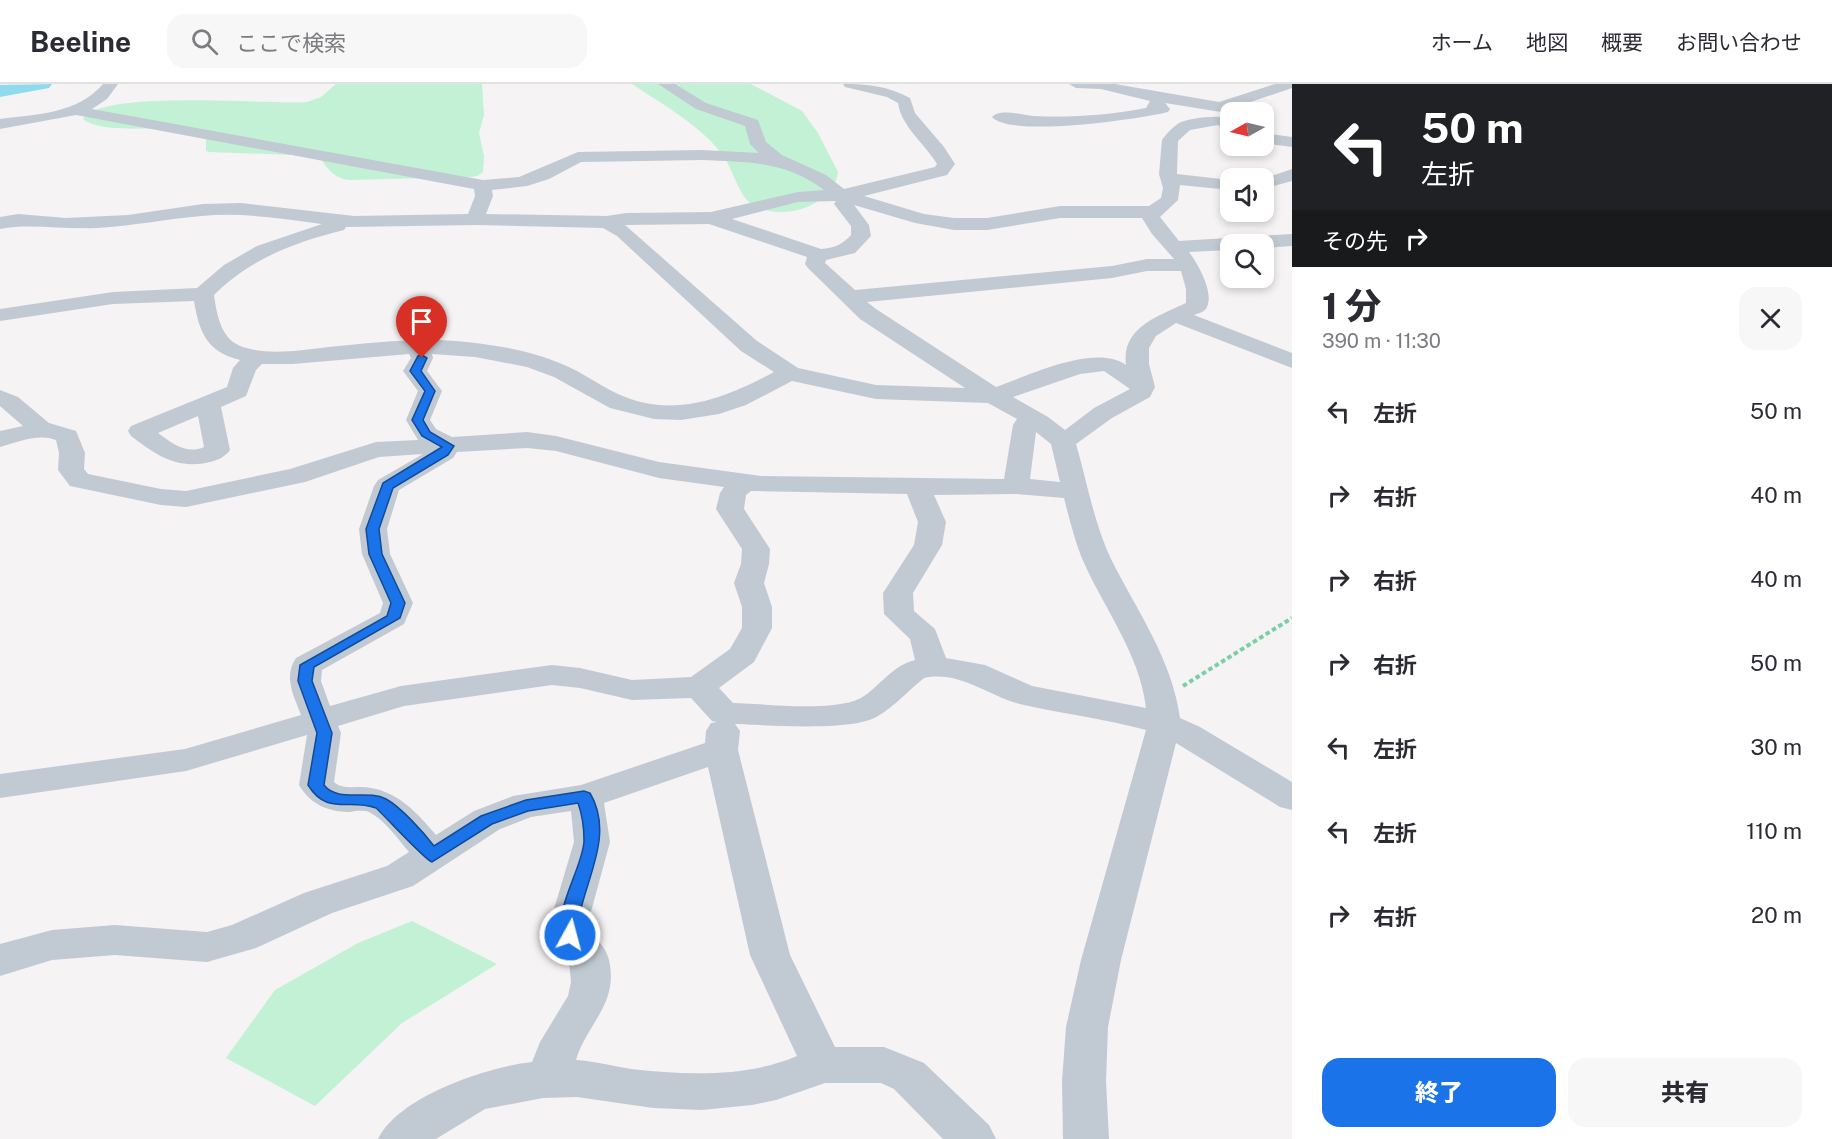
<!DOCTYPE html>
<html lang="ja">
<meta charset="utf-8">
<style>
body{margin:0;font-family:"Public Sans","Noto Sans JP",sans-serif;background:#f7f7f7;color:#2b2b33;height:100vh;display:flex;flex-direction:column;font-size:22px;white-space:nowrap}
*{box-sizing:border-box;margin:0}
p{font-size:20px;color:#7c7c81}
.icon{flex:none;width:33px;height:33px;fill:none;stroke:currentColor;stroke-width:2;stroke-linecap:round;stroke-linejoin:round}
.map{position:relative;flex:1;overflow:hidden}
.details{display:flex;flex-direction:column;background:#fff;width:540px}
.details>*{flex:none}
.hud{background:#202124;color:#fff;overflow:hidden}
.needle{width:39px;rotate:262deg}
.buttons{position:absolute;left:1220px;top:18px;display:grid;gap:12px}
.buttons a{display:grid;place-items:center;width:54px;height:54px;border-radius:12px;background:#fff;box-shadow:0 3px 9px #0003;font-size:30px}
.pin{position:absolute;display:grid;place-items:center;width:51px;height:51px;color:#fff;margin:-62px -26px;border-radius:50% 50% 50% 0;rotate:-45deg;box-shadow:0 0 6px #0007}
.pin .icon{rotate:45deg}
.me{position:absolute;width:66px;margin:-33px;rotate:7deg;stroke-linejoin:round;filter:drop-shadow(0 0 4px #0008)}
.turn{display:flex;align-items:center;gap:21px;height:126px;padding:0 30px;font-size:27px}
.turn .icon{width:78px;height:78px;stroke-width:2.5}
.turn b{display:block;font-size:42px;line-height:51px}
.then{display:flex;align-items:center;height:57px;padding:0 30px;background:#0003;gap:12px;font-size:22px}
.round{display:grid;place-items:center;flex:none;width:63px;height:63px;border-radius:18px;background:#f7f7f7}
.overview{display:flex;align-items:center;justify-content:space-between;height:102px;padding:0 30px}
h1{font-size:36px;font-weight:800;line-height:45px}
.primary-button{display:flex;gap:12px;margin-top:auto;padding:12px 30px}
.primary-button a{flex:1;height:69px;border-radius:18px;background:#1a73e8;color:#fff;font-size:24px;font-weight:800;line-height:69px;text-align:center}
.primary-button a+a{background:#f7f7f7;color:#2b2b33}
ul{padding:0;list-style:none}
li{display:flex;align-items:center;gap:18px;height:84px;padding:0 30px}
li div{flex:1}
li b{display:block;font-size:22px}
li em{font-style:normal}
header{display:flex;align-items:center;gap:36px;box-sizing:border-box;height:84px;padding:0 30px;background:#fff;border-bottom:2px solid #e1e1e2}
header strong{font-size:28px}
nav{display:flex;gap:33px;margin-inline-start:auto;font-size:21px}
.search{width:420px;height:54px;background:#f7f7f7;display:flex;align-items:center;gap:15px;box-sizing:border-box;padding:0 21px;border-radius:18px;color:#7c7c81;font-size:22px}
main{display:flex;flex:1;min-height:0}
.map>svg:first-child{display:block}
.green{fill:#c3f1d5}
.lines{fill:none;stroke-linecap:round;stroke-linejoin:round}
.river{fill:#90daee;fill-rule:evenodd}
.path{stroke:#7ad0a6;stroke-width:4;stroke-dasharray:4.5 3;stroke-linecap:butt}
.minor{fill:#c1cad2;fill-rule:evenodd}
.route{fill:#1a73e8;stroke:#114b97;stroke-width:1.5}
</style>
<header>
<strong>Beeline</strong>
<div class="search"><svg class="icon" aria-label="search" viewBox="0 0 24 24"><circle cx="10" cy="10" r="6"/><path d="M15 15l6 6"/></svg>ここで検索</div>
<nav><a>ホーム</a><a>地図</a><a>概要</a><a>お問い合わせ</a></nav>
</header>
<main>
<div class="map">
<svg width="1292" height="1055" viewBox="0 0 1292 1055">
<rect width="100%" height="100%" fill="#f5f3f3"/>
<path class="green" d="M336,0h146l2,31 -5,18 5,23 -1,16 -6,4 -7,1 -121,3c-16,-2 -22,-12 -30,-24l-109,-4 -4,-1v-19c-13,-1 -25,-3 -38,-3 -22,-2 -68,4 -85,-10 20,-30 184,-14 224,-17l14,-5z
M632,0h119l51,27 16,22 20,39c-5,35 -56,50 -85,33 -15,-9 -20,-37 -31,-51 -22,-29 -60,-50 -90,-70z
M412,837l85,43 -95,59 -87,83 -89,-48 49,-68 83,-47z"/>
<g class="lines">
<path class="river" d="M52,0l-3,4 -49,9v-12z"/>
<path class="path" d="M1183,602l109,-68"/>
<path class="minor" d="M103,0h15l-11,15 -15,10 391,71 36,-3 59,-25 124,-2 57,3 -9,-9 -5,-18 -49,-17 -38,-25h17l31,19 52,17 8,22 16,13 44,20 18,14 91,-22 2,-3c-12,-20 -36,-38 -39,-61l-11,-6 -42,-10 -2,-3c24,0 45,2 67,14l5,15 29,34 11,17 -8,11 -83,21 60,18 30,4h33l73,-12h89l12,-8 2,-10 -4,-14 3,-34c4,-6 11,-13 17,-17 9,-5 42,-9 51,-4v12l-12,-6 -28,5 -12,11 -1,33 53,6v10l-50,-5 -2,15 -18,17 19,24 113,-7v12l-29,2v-4h-33v6l-41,2c9,12 25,40 18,55 -2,5 -8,6 -13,8l98,38v15l-116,-45 -20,13 -7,12v16l6,23 -5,10 -38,21 -36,26c11,38 18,79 35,115 26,52 61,100 69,159l20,9 92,55v28l-12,-3 -104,-64 -55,217 -13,67 -2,54 3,58h-46l-1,-58 4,-54 15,-67 65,-230c-40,-11 -81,-16 -122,-25 -34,-7 -63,-35 -100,-27 -15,12 -29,28 -46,38 -24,16 -112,9 -143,8l5,7 -2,19 52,205 45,92h49l40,16 65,62 7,14h-53l-49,-50 -13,-6h-56l-49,17 -24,5 -50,5 -49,-2 -76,-11 -34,1 -58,11 -49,30h-58c21,-43 109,-72 154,-77l8,-20 28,-46 3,-14 -2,-20 -19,-27 1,-16 23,-77 -3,-31 -40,6 -31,12 -87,57 -81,27 -76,35 -49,14 -92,-7 -63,5 -52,16v-32l52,-14 63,-5 92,7 25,-7 72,-32 83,-27 22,-14c-11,-13 -24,-32 -40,-40 -6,-2 -13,-1 -19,0 -22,0 -40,-8 -51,-27l8,-50 -121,36 -186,27v-24l185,-25 116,-34c-7,-19 -18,-38 -5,-57l84,-45 3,-10 -21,-49 -3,-25 15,-43 4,-6 45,-26 -44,3 -74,25 -119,25 -25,-2 -91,-19 -12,-16 1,-17 -3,-13c-17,-7 -39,2 -56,7v-16l23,-5 -23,-20v-16l18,7 31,26 27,8 9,22 -1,16 4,5 73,15 25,2 104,-22 86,-27 42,-2 -12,-20 12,-29 -15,-20 8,-13 -2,-4 -116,10h-31l-6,6 -10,26 -25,11 9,43c-5,7 -12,10 -20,12 -33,8 -54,-7 -79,-26l-3,-5 3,-5 96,-39 6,-19 7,-8c-33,-8 -41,-28 -46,-59l-81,3 -113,17v-12l113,-17 84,-4 27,-23 33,-19 65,-22c-40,-5 -80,-12 -120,-8 -35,3 -70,10 -105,12 -33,2 -65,-5 -97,1v-12l18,-3 48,4 62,-3 75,-11 38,-1 113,13 114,-2 7,-18 -1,-7 -398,-74 -76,14v-10c37,-5 77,-5 103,-35zM702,76c45,2 84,1 122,30l-26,2 -87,20 -85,1 -19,3 -121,-2 7,-18 -1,-6 35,-4 22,-7 32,-17zM836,117l-2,3 17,22v9c-9,10 -17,13 -30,14l-89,-30 66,-17zM854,121l61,18 39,7h33l73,-12h82l10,16 22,25h-27l-35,7 -257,24 -30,-27 1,-3 29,-7 16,-17 -2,-11zM709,140l98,33 -2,7 3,4 52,51 105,69 -89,-3 -78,-17 -41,-27 -132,-116zM475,141l128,3 14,8 124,115 33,21c-50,27 -101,47 -156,22 -19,-9 -36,-22 -56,-30 -32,-14 -71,-20 -106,-23 -42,-3 -85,2 -127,6 -27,3 -59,9 -86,0 -22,-7 -26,-31 -29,-52 36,-36 81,-53 130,-65l2,-3zM1147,187h34l5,18v14c-27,13 -65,24 -60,62 -31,-22 -98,11 -130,22l-120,-78 -9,-7 245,-24zM432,270l43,3 52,10 27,10 56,31 44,11 27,1 38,-6 27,-9 46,-24 84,18 112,4 29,16 -4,6 -9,54 -243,-3 -102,-14 -103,-26 -29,-4 -75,5 -16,-8 -6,-9 12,-29 -15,-20 6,-13zM1104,287l26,18 -36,19 -29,22 -17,-13 -35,-20 67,-23zM198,332l6,31c-18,8 -32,-4 -46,-14zM1036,348l15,12 9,38 -30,-3zM527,364l29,3 103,27 65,9 -4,6 -4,16 26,40 -1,15 -7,19 8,24v21l-12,21 -39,28 -59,3 -52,-12 -28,-3 -151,21 -71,20 -9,-25 1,-11 82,-46 9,-21 -23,-49 -3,-25 12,-39 54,-32 4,-6zM751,407l156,3 11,28 -4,23 -31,48 1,21 26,25 5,21c-26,6 -41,35 -61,41 -34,10 -85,3 -121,2l-14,-15 35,-26 18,-34v-21l-8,-24 5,-19 1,-15 -26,-40 2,-14zM1016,410l48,4c5,20 10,39 17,58 21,50 59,97 65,152l-114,-22 -47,-21 -39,-7 -11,-29 -21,-18 -1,-18 29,-48 4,-23 -12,-27zM552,601l28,3 52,12 59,-2 21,23 5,1 -6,1 -5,8 -1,12 -124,42 -68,11 -39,15 -38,24c-18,-21 -36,-42 -65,-47 -13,-3 -27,3 -37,-6l7,-49 -3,-7 66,-20zM708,683l42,188 47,101c-51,22 -113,19 -166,13 -19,-3 -37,-8 -55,-9 11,-37 43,-56 33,-100 -4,-18 -19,-21 -20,-41l21,-77 -6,-39z
M1069,0h46l104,18 56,-18h17v4l-71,24 -56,-9 5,6 -2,3c-28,7 -158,26 -176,5 8,-9 30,-2 41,-1 38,2 76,-1 113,-8l4,-7 -49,-12 -25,-1z
M1263,49l29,4v10l-29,-4z
M1292,85v12l-29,8v-10z"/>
</g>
<path class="route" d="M422,271l5,3 -6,13 14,20 -12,29 7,12 24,14 -6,9 -55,33 -14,41 3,25 23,49 -5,15 -86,49 -2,14 20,52 -8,52c14,18 43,4 62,14 15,8 38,34 48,47l47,-30 45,-16 58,-9 6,2c24,41 -3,83 -11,124 -2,8 1,16 -3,23l-6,2 -6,-2c-14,-25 19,-72 20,-99 0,-12 -2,-27 -6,-38l-50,8 -36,13 -60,38c-7,-2 -47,-46 -56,-54 -27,-10 -49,8 -68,-23l9,-52 -19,-52 2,-16 87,-49 4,-13 -22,-49 -3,-25 17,-46 59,-36 -20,-11 -10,-16 13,-29 -15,-20 8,-15z"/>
</svg>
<div class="buttons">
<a><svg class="needle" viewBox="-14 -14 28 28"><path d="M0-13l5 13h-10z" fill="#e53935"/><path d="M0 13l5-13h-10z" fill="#7c7c81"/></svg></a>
<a><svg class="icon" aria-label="sound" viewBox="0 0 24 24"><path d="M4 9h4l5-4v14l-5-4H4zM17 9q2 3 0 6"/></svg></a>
<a><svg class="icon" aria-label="search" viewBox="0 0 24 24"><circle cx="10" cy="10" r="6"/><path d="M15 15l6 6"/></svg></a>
</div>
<div class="pin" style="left:422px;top:274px;background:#d93025"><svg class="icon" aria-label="arrive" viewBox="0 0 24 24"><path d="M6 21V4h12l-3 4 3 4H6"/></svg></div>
<svg class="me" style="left:570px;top:851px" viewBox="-20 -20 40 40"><circle r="17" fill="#1a73e8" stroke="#fff" stroke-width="3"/><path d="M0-11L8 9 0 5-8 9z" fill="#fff"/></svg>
</div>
<section class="details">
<div class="hud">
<div class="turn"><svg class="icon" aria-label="left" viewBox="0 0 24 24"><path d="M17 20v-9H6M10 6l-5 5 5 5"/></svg><div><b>50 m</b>左折</div></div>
<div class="then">その先<svg class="icon" aria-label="right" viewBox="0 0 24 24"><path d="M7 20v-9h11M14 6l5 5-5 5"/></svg></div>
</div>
<div class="overview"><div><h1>1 分</h1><p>390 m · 11:30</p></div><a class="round"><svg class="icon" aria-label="close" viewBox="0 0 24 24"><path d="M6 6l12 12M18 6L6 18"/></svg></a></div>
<ul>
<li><svg class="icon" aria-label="left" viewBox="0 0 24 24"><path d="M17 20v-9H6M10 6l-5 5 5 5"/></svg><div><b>左折</b></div><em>50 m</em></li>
<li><svg class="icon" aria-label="right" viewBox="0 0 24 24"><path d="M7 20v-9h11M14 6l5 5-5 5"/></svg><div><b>右折</b></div><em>40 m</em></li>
<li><svg class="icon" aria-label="right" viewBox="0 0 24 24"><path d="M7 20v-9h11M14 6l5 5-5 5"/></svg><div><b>右折</b></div><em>40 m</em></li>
<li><svg class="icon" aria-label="right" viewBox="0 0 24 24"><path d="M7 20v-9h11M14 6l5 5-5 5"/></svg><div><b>右折</b></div><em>50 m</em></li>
<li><svg class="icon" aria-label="left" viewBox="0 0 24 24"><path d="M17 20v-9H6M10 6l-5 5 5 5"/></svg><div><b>左折</b></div><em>30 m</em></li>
<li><svg class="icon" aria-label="left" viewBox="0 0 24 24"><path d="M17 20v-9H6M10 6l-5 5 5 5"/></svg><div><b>左折</b></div><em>110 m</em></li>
<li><svg class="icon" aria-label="right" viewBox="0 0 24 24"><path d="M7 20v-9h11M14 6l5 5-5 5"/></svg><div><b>右折</b></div><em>20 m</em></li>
</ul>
<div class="primary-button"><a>終了</a><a>共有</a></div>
</section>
</main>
